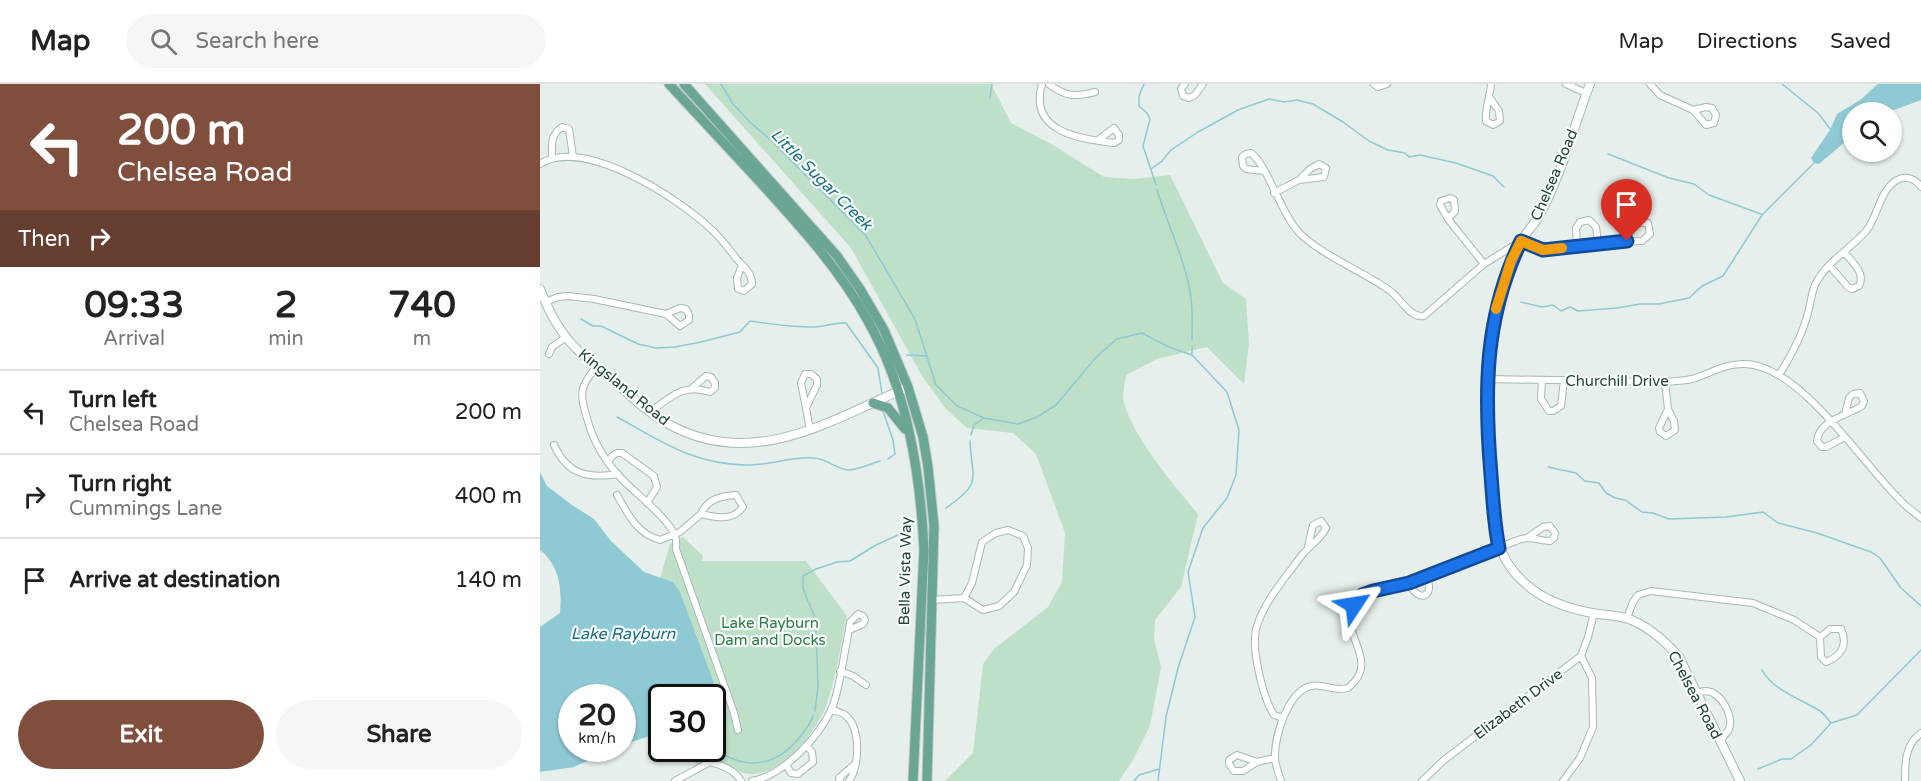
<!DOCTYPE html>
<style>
body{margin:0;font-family:"Varela Round",sans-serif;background:#f6f6f6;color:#222;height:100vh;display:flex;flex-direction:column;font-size:22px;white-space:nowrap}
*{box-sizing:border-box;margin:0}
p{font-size:20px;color:#767676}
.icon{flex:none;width:33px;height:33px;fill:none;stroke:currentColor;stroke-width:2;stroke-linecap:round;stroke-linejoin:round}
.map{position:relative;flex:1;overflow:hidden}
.panel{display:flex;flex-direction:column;background:#fff;width:540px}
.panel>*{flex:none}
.guide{background:#804e3d;color:#fff;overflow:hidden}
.controls{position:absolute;left:1302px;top:18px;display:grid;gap:12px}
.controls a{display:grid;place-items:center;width:60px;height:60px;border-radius:50%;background:#fff;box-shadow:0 2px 4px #0004;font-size:30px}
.speed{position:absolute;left:18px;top:600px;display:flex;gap:12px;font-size:30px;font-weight:700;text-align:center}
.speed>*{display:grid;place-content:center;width:78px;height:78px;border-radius:50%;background:#fff;box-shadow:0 2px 4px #0004;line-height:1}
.speed small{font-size:15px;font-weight:400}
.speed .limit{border:3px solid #111;border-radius:9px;background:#fff;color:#111}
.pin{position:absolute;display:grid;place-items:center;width:51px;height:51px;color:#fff;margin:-62px -26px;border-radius:50% 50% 50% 0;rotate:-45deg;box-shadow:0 0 6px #0007}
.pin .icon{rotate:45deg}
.me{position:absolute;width:66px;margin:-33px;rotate:57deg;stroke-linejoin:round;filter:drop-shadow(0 0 4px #0008)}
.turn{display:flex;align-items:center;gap:21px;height:126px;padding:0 18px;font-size:27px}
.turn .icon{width:78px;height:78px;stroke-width:2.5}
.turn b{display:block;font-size:42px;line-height:51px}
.then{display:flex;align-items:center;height:57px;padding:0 18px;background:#0003;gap:12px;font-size:22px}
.eta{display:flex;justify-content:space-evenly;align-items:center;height:102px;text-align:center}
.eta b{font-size:36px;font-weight:700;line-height:42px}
.cta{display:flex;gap:12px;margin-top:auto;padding:12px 18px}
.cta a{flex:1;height:69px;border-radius:36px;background:#804e3d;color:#fff;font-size:24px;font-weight:700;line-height:69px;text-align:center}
.cta a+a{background:#f6f6f6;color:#222}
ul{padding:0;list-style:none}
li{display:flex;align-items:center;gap:18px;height:84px;padding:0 18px;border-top:2px solid #e0e0e0}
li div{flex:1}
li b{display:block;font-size:22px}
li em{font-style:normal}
header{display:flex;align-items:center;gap:36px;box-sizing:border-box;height:84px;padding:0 30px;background:#fff;border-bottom:2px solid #e0e0e0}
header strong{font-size:28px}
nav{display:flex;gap:33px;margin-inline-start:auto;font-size:21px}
.search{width:420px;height:54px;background:#f6f6f6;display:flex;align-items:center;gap:15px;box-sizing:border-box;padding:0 21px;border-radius:33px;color:#767676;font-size:22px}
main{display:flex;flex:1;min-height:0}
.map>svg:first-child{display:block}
.green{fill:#bfe0c8}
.water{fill:#8ec9d4}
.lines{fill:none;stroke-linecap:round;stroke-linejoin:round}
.stream{stroke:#8ec9d4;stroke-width:1.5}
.minor-casing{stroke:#a8b8b2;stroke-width:8}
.tertiary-casing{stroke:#a8b8b2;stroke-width:10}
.primary-casing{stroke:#c2cac8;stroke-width:11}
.minor{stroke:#fff;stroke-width:6}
.tertiary{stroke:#fff;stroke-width:8}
.primary{stroke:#6aa596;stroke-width:9}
.route-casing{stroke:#114b97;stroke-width:15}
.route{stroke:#1a73e8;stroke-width:10}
.slow{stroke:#f59e0b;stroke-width:10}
.labels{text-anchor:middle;stroke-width:4.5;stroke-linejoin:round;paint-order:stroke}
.street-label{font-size:15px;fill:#24423a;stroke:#f7fbf9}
.park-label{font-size:15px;fill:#2d7a4b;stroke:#f7fbf9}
.water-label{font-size:16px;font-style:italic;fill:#1c6f80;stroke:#f7fbf9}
</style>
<header>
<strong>Map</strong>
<div class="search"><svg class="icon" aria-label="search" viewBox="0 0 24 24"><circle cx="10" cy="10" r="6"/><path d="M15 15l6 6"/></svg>Search here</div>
<nav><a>Map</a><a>Directions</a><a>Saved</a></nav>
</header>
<main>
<section class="panel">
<div class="guide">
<div class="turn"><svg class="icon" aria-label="left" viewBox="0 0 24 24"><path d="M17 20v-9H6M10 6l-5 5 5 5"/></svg><div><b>200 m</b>Chelsea Road</div></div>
<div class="then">Then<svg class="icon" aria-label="right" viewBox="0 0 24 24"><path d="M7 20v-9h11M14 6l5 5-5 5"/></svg></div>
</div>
<div class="eta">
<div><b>09:33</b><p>Arrival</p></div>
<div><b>2</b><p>min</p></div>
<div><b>740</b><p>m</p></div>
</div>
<ul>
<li><svg class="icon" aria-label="left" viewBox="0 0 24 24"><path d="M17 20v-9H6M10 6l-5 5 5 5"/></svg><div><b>Turn left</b><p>Chelsea Road</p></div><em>200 m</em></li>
<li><svg class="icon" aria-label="right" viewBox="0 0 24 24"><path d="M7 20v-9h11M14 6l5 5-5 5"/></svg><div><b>Turn right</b><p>Cummings Lane</p></div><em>400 m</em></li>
<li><svg class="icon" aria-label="arrive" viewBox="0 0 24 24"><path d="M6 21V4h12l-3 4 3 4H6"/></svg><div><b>Arrive at destination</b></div><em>140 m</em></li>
</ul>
<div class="cta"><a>Exit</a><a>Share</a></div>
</section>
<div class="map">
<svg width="1381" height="697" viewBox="0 0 1381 697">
<rect width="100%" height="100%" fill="#e6efeb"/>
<path class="green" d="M165,0h286l20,39 42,22 51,32 29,2 37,-4 53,108 23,16 3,44 -5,41 -37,-37 -50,12 -31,16c-1,8 -4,20 -2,28 11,37 49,81 74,111l-17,73 -26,33 -1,19 7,28 -11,59 -17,34 -14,21h-174l28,-28 10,-89 11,-15 54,-42 14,-25 3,-49 -29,-79 -23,-21 -46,-5 -21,-19 -24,-33 -71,-128z
M143,453l20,19 -1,5h104l41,55c-6,27 -11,64 -21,90 -9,26 -44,68 -74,68 -11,0 -16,-5 -25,-9 -5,-3 -12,-4 -17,-6l-13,6 -10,-16 25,-1 1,-32 4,-1 3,-9 -5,-20 -55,-108 10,-34z"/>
<path class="water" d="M1338,0h43v16l-32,12h-37v24l-33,28 -5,-1 -3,-5 19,-28 7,-16 23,-14z
M0,388l7,14 25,19 22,14 17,22 33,31 29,10 7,10 35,94 5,20 -3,9 -4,1 -1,-18h-50l-1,34 -38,13 -1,-47h-50v50l41,1 -39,18 -34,5v-145l20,-14c2,-24 0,-47 -20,-63z"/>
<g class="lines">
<path class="stream" d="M181,0l12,20 17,18 23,20 93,94 49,83 21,66 21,21 27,12 34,6 19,-7 19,-12 42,-50 19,-16 25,-6 27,14 23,8 35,37 12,38 -3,45 -9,23 -24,30 -15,44 7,45 -17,51 -12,49 -8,64
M604,0l-5,12v10l8,7 3,6 -7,27 13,39
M1242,0l36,29 13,17
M450,14l2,-14
M1068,70l61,24 25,6 15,11 52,19
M611,85l11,-8 9,-11 27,-18 40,-22 31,-11 15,3 13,-2 16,4 30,18 26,19 19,9 17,3 4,4 11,-2 36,8 37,13 11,11
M617,106c11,36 29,71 34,108 2,14 1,28 1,42
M981,218l21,5 11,-2 8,6 9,-4 8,4 39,-3 23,-4h19l30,-6 13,-12 21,-10 39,-61 52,-52
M41,235l12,7h8l37,18 18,4 19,-1 26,-5 39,-10 10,-11c20,3 42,6 63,6 11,0 21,-5 33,-4l32,45 4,26
M652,270v-8
M367,271l20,1
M343,327l10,29 2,14 -7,5
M77,333c44,24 75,47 128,48 23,1 46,-9 69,-7 11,0 23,11 34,12 10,0 22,-6 32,-9
M431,351l3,-10 10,-7
M1008,383l28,6 9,8 14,2 7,10 9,5 10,2 17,12 11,1 16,6 57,-2 37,-5 15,11 39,10 54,19 9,6 21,30 20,18
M406,424c37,-26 26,-27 24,-67
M1222,586c10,19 37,29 55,39 6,3 10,9 14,14
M275,627l3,-25 -2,-57 -2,-14 -11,-26v-13l13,-7 21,-7 13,-1 26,-16 35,-16
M172,664c7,6 14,8 21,11 29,11 53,-2 70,-26 4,-6 8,-10 10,-17
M1218,685l24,-10h9l20,-14 20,-22 26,-8 64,-65
M594,697l5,-6 20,-6"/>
<defs>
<path id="minor" d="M502,0c-14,48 38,55 72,59l5,-3v-5l-5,-7 -16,12
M509,0c17,13 26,13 46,8
M645,0l-4,5 2,7 6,2 6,-3 8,-11
M834,0l4,3 9,-3
M1026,0l20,9
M1110,0l10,11 33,15 13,15 8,-2 2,-8 -4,-7 -6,-1 -13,3
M950,14l9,13 1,10 -7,4 -7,-4c-1,-13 4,-24 5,-37
M12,74c0,-13 -2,-23 10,-31l7,2 4,28
M0,80c44,-28 140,35 172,66 9,8 16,18 24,28 7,9 16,14 16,26l-8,7 -6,-2 -1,-11 5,-13
M724,87l-18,-2 -3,-3 -1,-9 4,-3 5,-1c16,12 29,57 45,76 17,22 68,43 93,61 12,8 20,28 35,26l60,-52 37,-23 22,9 55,-7 44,-2 8,-7 -2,-11c-14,-2 -18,6 -21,18
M734,109l25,-13 25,-3 2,-9 -7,-4 -9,5 -11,11
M908,135l-8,-14 1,-4 9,-3 4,2 1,11 -7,8 36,45
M1037,162l-1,-18 4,-6 9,-2 7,7 2,16
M1289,181l19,22 4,2 7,-3c7,-13 -7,-24 -15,-34
M6,218l12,-5 10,-1 26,3 72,15 14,12 9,-6v-5l-3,-6 -6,-1 -14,6
M9,270l3,-7 14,-10
M56,283c-16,20 -17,26 -9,51 5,20 17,41 31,57 14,16 50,42 57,61 2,4 1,9 1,13l58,164 4,17
M265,290h6l6,5v6l-11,23 -5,-25z
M1239,291c12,-19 23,-39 29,-62 3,-10 3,-21 8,-30 12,-23 35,-34 51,-53 11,-15 13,-40 30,-50 9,-5 19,-1 24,7
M947,295l178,3c9,-1 18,-1 27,-3 17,-5 34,-16 53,-15 55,1 117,99 155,136 6,7 14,12 21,18
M1002,296l-1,19 8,12h4l8,-5 3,-26
M1125,298l3,27 -9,19 1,4 6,4 9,-6 -1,-9 -6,-12
M266,324l4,22
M110,328c21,-15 33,-29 60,-20l5,-4v-5l-4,-6 -5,-1 -15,13
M1305,353l-19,10h-4l-5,-6c2,-21 31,-26 45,-35l2,-5 -4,-8 -7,1 -4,4 -4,16
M14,361c13,29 33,34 64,29
M68,378l4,-6 5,-3h5l32,23 3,11 -10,16
M77,411c11,19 20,39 43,45l20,-8 21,-18
M196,411l7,12c-10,14 -26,11 -42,7 6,-15 20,-18 35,-19z
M468,446l15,6 5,12 -1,17 -13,27 -15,14 -16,4 -19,-12 8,-15 10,-41 14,-9z
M869,499c9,20 26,15 18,-6
M392,516l32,-2
M1087,534l6,-16 5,-7 13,-4 102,12 41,17 26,17 1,20 5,5c16,-6 22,-18 15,-33h-11l-10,8
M300,587l13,5 13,9
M1157,609c3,-1 6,-2 9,-2 15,1 28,25 23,38 -2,4 -6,8 -9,12
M291,625c4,2 10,3 14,6 16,12 15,51 4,66
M743,634l-9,-3c-11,-17 -24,-69 -17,-89 7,-24 30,-51 45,-71 7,-9 19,-16 24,-27l-5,-7 -8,4 -5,22
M717,678l-14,9h-9l-5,-7v-4l8,-5 20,7 18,-4
M246,681l5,8 7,1 15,-12 -1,-10 -5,-6
M135,697l35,-19c12,3 25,8 31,19
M212,697c32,-6 67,-44 80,-73 8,-19 12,-56 17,-78l14,-6 2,-4 -2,-4 -5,-2 -8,8 -1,8
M300,697l-1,-3 16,-14
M741,697c-2,-7 -6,-16 -6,-23 -1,-21 13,-67 36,-72 12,-3 22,6 37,2 34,-27 -9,-53 5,-81 11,-22 41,-18 61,-25 24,-8 47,-17 70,-27 11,-5 31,-16 43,-17 7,0 15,3 23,3l4,-3 1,-5 -5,-7 -7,1 -16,11
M882,697l22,-21 137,-104 7,-19 6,-24
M1023,697l17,-23 13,-31 -1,-49 -11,-22
M1365,697c0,-19 0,-36 16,-48"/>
<path id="tertiary" d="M1050,0c-17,44 -28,90 -51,132 -5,9 -13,16 -18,26 -15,25 -23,57 -29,86 -11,49 -4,104 0,154 3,41 0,74 35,103 19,17 46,25 71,29 10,1 22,2 31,5 21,8 36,22 50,38l61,124
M0,205c6,15 13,31 23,44 14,20 35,34 53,50 18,16 37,34 58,44 83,42 159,-8 234,-40"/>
<path id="primary" d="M129,0c30,32 60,65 90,97 40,44 80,87 109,140 39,69 52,150 56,228l-11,232
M144,0l153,172 23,33 24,41 24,57 15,50 5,30 6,59 -7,255
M333,319l15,5 17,21"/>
</defs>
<use href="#minor" class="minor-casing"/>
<use href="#tertiary" class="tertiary-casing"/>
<use href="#primary" class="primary-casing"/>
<use href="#minor" class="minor"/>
<use href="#tertiary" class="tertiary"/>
<use href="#primary" class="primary"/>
</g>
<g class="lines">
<defs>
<path id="route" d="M814,521l8,-10 11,-4 36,-8 90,-35c-5,-24 -6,-48 -8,-73 -7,-83 -7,-158 30,-234l22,9 84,-9"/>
</defs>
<use href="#route" class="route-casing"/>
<use href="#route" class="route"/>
<path class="slow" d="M956,225l15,-48 10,-20 22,9 19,-2"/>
</g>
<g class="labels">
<g class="street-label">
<text transform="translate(1014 91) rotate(-67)" y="5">Chelsea Road</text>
<text x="1077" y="302">Churchill Drive</text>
<text transform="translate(84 303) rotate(39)" y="5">Kingsland Road</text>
<text transform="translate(365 487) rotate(-89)" y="5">Bella Vista Way</text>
<text transform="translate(1155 611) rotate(62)" y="5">Chelsea Road</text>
<text transform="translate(978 620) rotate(-37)" y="5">Elizabeth Drive</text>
</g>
<g class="park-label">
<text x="230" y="544">Lake Rayburn<tspan x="230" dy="17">Dam and Docks</tspan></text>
</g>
<g class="water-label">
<text transform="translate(282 95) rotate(45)" y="6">Little Sugar Creek</text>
<text x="83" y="555">Lake Rayburn</text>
</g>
</g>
</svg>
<div class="controls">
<a><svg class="icon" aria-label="search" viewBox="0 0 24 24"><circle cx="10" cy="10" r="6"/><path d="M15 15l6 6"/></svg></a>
</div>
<div class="speed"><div>20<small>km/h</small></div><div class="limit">30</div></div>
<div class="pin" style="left:1087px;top:157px;background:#d93025"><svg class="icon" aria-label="arrive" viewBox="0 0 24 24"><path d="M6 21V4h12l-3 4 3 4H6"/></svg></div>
<svg class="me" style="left:814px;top:521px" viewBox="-20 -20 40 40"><path d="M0-17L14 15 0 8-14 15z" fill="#1a73e8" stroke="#fff" stroke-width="4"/></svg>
</div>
</main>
